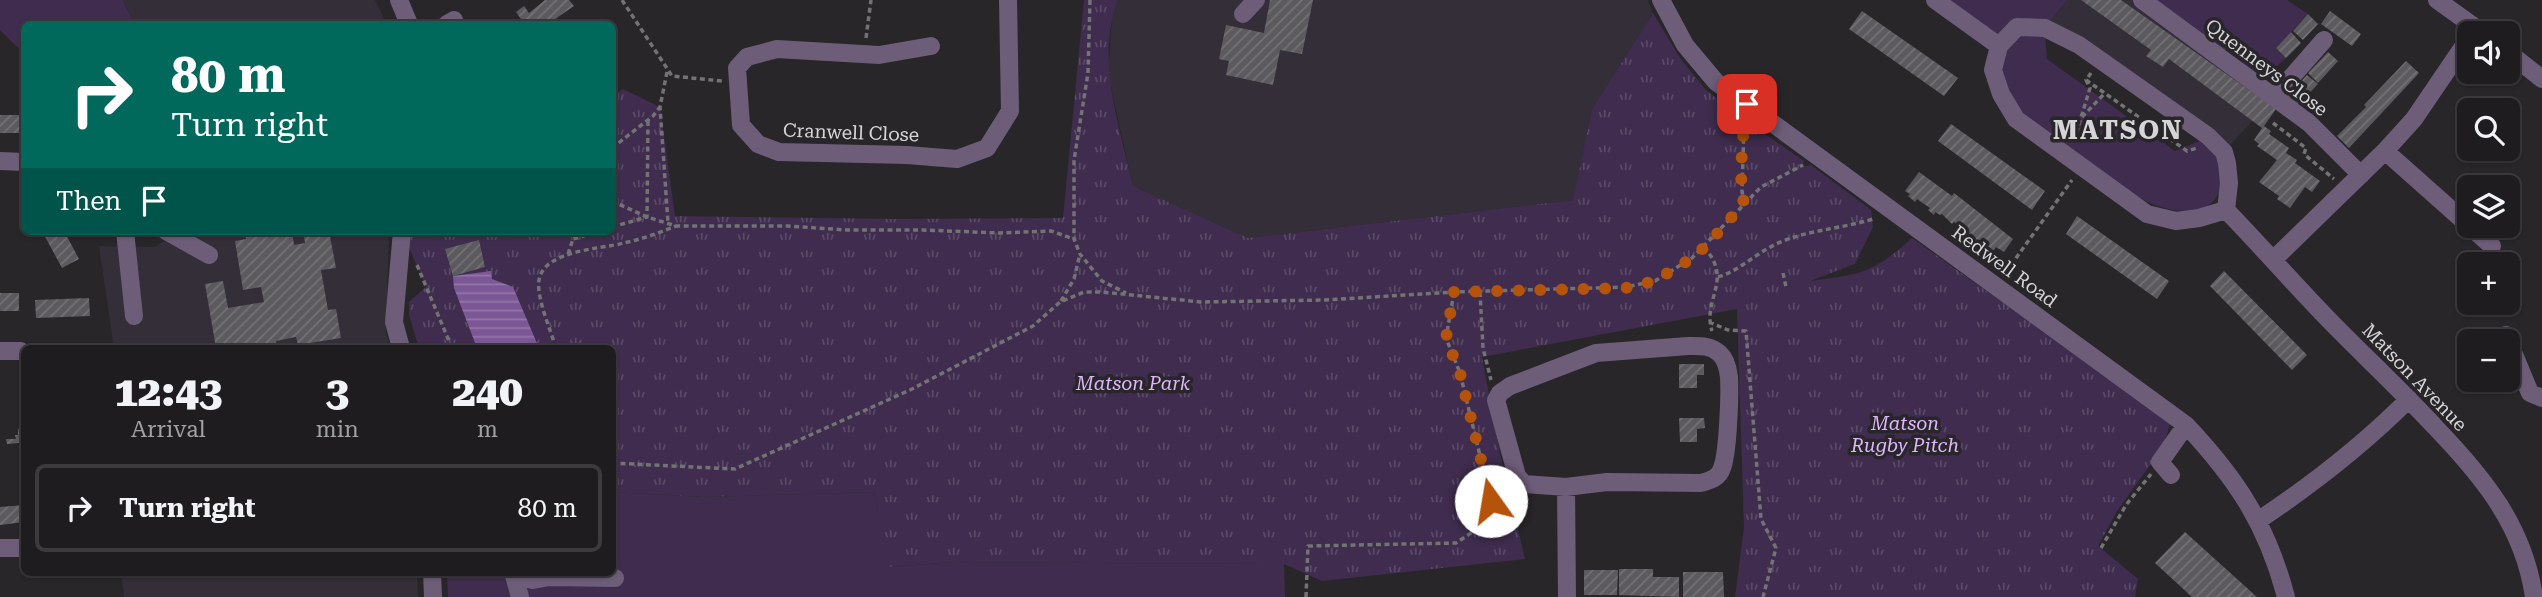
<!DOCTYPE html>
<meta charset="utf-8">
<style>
body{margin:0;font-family:"Roboto Serif",serif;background:#2b292c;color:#f1f3f6;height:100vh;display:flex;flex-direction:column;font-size:26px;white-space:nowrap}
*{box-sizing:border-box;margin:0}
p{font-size:23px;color:#a1a1a4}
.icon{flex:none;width:38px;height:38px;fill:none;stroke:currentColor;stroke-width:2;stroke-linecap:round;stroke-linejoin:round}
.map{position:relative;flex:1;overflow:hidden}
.sheet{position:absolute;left:21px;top:345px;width:595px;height:231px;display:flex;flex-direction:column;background:#1e1c1f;border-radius:10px;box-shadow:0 2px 5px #0004,0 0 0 2px #3c3a3d}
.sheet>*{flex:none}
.top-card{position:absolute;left:21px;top:21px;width:595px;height:214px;border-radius:10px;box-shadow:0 2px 5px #0004,0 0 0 2px #3c3a3d;background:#00695c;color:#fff;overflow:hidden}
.controls{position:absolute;left:2457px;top:21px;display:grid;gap:14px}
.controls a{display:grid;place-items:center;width:63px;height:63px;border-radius:10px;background:#1e1c1f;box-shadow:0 2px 5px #0004,0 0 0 2px #3c3a3d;font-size:35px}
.pin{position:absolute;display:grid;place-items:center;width:60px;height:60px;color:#fff;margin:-30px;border-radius:14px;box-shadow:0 4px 10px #0006}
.me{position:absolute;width:77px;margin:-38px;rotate:347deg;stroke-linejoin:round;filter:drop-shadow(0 0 5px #0008)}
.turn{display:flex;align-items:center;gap:24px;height:147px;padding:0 35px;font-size:32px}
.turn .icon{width:91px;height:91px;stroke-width:2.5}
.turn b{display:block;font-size:49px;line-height:60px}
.then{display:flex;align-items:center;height:66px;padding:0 35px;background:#0003;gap:14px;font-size:26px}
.eta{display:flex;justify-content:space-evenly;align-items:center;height:119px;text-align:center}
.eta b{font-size:42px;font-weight:800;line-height:49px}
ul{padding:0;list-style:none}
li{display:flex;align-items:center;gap:21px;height:88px;margin:0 14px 10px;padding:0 21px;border:4px solid #3c3a3d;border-radius:10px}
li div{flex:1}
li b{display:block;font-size:26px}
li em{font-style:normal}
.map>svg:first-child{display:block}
.built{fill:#332e37}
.green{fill:#3f2c4e}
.park{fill:url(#park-tufts)}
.water{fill:url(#water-rules)}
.building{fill:url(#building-hatch)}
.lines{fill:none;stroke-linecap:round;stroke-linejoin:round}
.path{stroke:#737274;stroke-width:3.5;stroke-dasharray:5 3.5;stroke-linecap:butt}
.minor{stroke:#6d5d79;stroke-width:18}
.route{stroke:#b45309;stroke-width:12;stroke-dasharray:0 21.6}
.labels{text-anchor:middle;stroke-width:7;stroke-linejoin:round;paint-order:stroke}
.street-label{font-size:19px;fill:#d5d4d6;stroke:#282629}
.park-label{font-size:19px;font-style:italic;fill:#deb5fd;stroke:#282629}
.district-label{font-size:26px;font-weight:bold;letter-spacing:2px;fill:#d5d4d6;stroke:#282629}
</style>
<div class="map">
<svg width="2542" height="597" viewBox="0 0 2542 597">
<defs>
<pattern id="park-tufts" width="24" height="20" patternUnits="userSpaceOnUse" patternTransform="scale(1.75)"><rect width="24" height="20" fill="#3f2c4e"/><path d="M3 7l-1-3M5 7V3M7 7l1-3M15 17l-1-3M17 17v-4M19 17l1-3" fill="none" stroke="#5a4a67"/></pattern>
<pattern id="water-rules" width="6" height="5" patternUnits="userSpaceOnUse" patternTransform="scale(1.75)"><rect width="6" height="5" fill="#7b5795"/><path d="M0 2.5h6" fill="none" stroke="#9376a8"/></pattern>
<pattern id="building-hatch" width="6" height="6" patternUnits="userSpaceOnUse" patternTransform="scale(1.75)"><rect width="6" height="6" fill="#5c5a5e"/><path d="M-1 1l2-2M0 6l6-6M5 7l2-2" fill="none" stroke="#727174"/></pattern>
</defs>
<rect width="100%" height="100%" fill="#282629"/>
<path class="built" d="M123,0h252l12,24h-253z
M1118,0h530l5,13 -61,96 -18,91 -326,38 -115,-52 -25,-112 4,-58z
M2067,0h74l133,97 -50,55 -179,-124z
M181,231h208l-3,100 4,17h-276l-15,-102 55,1z
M121,572h296l1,25h-294z"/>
<path class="green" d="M0,0h123l11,24h-110v27l-8,-5 -16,-16z
M1936,0h131l-22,28h-28l-18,18z
M2141,0h146l21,14 -32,34 10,10 -25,23 -16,-12 -2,-8 -16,-11 -7,1z
M2045,33l2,26 128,92 29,-12c12,16 24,33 15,53 -5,11 -13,17 -25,18 -42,6 -75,-27 -108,-50 -22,-16 -44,-31 -64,-48l-8,-8 -16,-41 2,-7 20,-20z
M613,492l90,5 171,-5 15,75 65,-5 330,2 1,33h-837l-1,-25h165z"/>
<path class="park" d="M1084,0h34c-23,59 2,127 15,186l115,52 325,-38 19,-91 61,-96 27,45 26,32 34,26v7l6,4 3,-4 55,38 -1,2 2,3 6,-1 60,45 2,17 -18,37 -45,17c51,-7 62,-7 102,-43l187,133 71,53 -7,23 -46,64 -19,35 40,33 -3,18h-400l9,-70 -7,-218 -255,48 18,97 25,105 -203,22 -38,-17 -330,-2 -66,5 -14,-75 -171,5 -90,-5 -1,-144h-193l-10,-33v-13l17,-15 -24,-56h210l1,-135 10,-7 37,18 15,109 220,3 168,-1z"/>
<path class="water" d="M491,271l1,8 21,8 26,61h-62l-23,-60 -1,-12z"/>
<path class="building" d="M545,0h24l5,6 -26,18h-35l8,-5 -5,-7 8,-6 5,7z
M1270,0h43l-11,54 -22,-4 -7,35 -47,-10 3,-14 -10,-2 7,-34 38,8z
M2081,0h40l155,109 -12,17 7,5 -2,3 20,14 -3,5 11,7 -2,3 25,18 -8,11 -7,-5 -15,21 -13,-9 2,-3 -20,-14 18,-22 -20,-14 2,-2 -5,-4 8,-12 -93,-69 -6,8 -17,-11 5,-6z
M1862,11l96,67 -14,18 -95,-67z
M2330,11l31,23 -9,12 -31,-22z
M2308,14l10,10 -15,16 -10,-9z
M2291,32l10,11 -15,15 -10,-10z
M2328,52l10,9 -20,22 -10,-10z
M2406,61l13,12 -70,75 -12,-12 29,-29 -2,-2z
M2307,75l11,9 -21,22 -10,-10z
M0,115h24v18h-24z
M1951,124l94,67 -13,19 -94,-69z
M1919,172l33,24 2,-3 59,46 -9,13 -8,-5 -8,12 -4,-2 2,-2 -17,-12 5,-7 -3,-3 -2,3 -7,-4 2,-3 -10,-7 -2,2 -10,-10 -2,1 -5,-3 -1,3 -6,-5 2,-2 -13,-9 -2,3 -7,-6 2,-2 -5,-3z
M2077,216l92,65 -12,18 -91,-65z
M42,231h22l15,28 -17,9z
M245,231h47l2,14 11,-2 -2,-12h26l7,37 -15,2 7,40 8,-1 5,29 -43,7 -2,-8 -20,4 1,7h-61l-11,-64 18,-3 5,27 36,-6 -3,-15 -18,3 -8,-49 11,-2z
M479,240l6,27 -32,9 -8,-27z
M2224,271l83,84 -15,15 -82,-84z
M0,293h19v18h-19z
M89,298l1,18 -54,2 -1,-18z
M1679,364h25v11h-7v13h-18z
M1679,418h25l1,10 -8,1v13h-17z
M18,429h6v25h-5v-11l-12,1 -1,-5h10l-1,-4h3z
M24,505v17l-24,3v-18z
M2185,532l72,65h-65l-37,-34z
M1619,569h34v8h26v20l-60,-2z
M1584,570h34l-1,25h-33z
M1683,572h40l1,25h-41z"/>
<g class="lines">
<path class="path" d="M622,0l50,76 50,5
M1090,0l-2,73 -14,87v79l6,15 22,27 24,12
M866,38l5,-38
M667,72l-7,35 8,116
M2086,80l101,71 10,-3
M2082,117l23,-24
M2273,123l33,25 -2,6 30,25
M2074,141l16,-53 -4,-8 5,-7
M612,148l41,-32 7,-9
M612,201l35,16 29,9h111l60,4h76l76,3 52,-2 23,8
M1744,203l-2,-12 2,-66
M612,227l35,-10 1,-96
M572,231l1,8 27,-8
M1704,247c30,34 -2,51 8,84
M568,254l5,-15
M417,265l35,83
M2006,272l66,-92
M1783,273l3,14
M1718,277c21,-6 37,-23 58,-33 30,-14 65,-15 97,-25
M1480,292l3,56 8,32
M1061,301l13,-22 6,-25
M1709,322l19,8 18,1 15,188 15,29 -13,49
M556,348c-5,-17 -20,-51 -17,-68 5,-30 62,-31 85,-37 18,-4 35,-10 52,-17
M612,463l123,6 175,-79 123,-64 27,-24 24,-10h18l99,10 124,-2 129,-8 172,-5 29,-6 37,-23 69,-71 42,-22
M2101,548l25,-43 25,-31
M1306,597l2,-51 148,-3 24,-16 8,-10 3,-16 -31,-128 -14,-35 8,-46"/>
<path class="minor" d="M399,0l10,24
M1661,0l24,45 31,37 470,343c51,54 81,100 100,172
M1935,0l64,46
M2142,0l167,123 52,52
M2437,0l46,33
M1243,14l13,-14
M447,24l7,-4
M931,46l-52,9 -102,-6 -30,8 -10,11 4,57 17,19 21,8 128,3 50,4 30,-11 23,-37 -2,-111
M2508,52l34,27
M2274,97l50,-57
M2385,151l107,95
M0,161l24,1
M2226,210l-27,8 -23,3 -29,-7 -131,-95 -15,-25 -8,-24 6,-24 18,-19 28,1 34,17 129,91 16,16 3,11 2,20 -3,27c35,36 67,73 102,109 36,37 74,72 109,110 47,49 87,98 97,168
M125,231l9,85
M166,231l43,24
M2274,259l111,-108 29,-32 55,-81
M2506,335l24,58 12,5
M1688,346c11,0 22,-1 31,7 7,6 9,15 10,24 1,18 -1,76 -7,91 -3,10 -11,12 -21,15l-94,-1 -41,5 -42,-3 -7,-8 -21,-76 4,-7 10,-7 86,-33z
M401,348l-7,-26 8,-91
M0,351h21
M2171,475l-11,-13 26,-37
M1566,487l1,110
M2259,520c54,-36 104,-75 150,-121
M0,548h24
M432,572l1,25
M513,572l7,25
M514,575l19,5 16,-3 66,1"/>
</g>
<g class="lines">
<path class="route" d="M1491,501l-31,-128 -14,-35 8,-46 172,-4 29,-7 37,-23 15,-13 37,-42 -3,-12 1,-46 5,-41"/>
</g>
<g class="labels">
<g class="street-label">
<text transform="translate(2267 67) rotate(37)" y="7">Quenneys Close</text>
<text transform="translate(851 132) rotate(2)" y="7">Cranwell Close</text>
<text transform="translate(2005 266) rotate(36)" y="7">Redwell Road</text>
<text transform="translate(2415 377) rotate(46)" y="7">Matson Avenue</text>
</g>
<g class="park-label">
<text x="1133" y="390">Matson Park</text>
<text x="1905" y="430">Matson<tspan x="1905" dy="22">Rugby Pitch</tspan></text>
</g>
<g class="district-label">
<text x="2118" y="139">MATSON</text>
</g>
</g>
</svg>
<div class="controls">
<a><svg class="icon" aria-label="sound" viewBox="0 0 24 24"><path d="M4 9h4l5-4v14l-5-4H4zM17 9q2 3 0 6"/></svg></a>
<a><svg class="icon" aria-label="search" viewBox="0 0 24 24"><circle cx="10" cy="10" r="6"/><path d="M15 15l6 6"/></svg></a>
<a><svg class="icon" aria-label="layers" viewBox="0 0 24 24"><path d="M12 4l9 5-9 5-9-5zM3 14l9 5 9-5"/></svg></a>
<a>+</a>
<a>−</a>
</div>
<div class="pin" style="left:1747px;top:104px;background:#d93025"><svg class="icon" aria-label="arrive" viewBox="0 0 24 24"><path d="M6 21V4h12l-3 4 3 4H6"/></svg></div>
<svg class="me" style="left:1491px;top:501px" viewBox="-20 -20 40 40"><circle r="19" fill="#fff"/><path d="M0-13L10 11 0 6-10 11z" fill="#b45309"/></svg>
<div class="top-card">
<div class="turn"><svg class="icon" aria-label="right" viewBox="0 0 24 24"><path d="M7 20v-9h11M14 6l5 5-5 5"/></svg><div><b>80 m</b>Turn right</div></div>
<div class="then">Then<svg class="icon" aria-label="arrive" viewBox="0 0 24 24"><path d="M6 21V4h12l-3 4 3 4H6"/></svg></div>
</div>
<section class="sheet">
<div class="eta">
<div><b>12:43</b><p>Arrival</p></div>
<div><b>3</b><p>min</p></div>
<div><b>240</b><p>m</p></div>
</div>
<ul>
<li><svg class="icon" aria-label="right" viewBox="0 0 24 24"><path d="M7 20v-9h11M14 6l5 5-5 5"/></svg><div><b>Turn right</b></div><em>80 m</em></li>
</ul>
</section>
</div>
